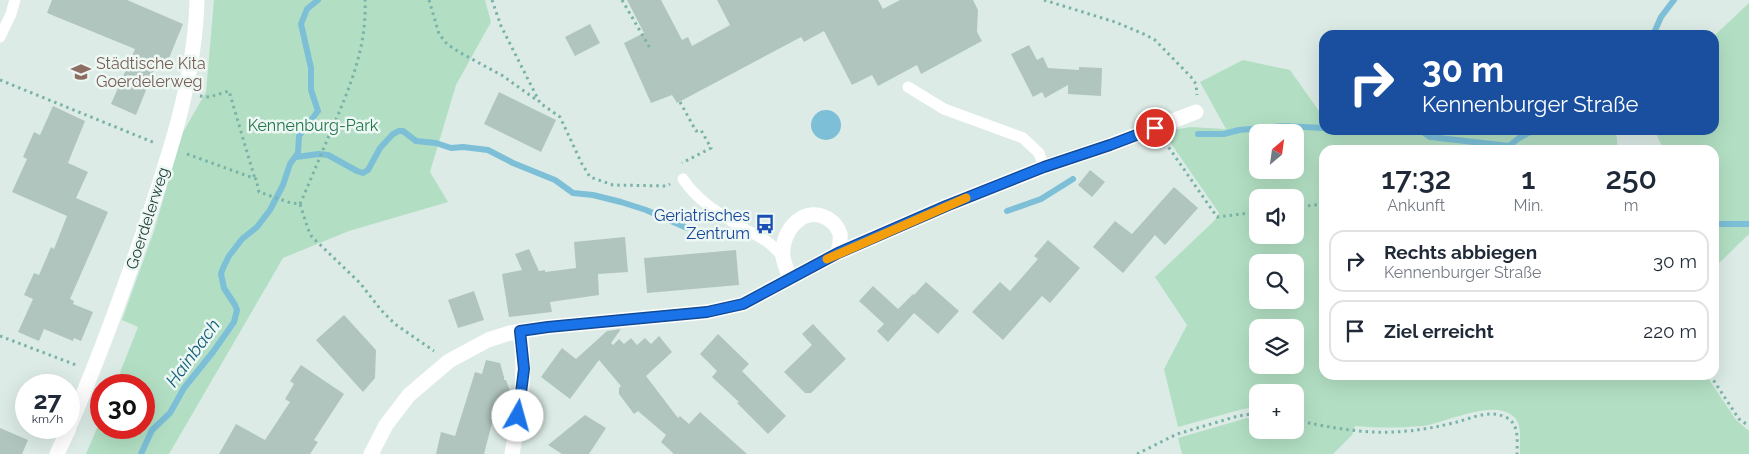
<!DOCTYPE html>
<html lang="de">
<meta charset="utf-8">
<style>
body{margin:0;font-family:Raleway,sans-serif;background:#f6f6f7;color:#1f2937;height:100vh;display:flex;flex-direction:column;font-size:19px;white-space:nowrap}
*{box-sizing:border-box;margin:0}
p{font-size:16px;color:#747a83}
.icon{flex:none;width:28px;height:28px;fill:none;stroke:currentColor;stroke-width:2;stroke-linecap:round;stroke-linejoin:round}
.map{position:relative;flex:1;overflow:hidden}
.details{position:absolute;left:1319px;top:145px;width:400px;height:235px;display:flex;flex-direction:column;background:#fff;border-radius:15px;box-shadow:0 5px 20px #0002}
.details>*{flex:none}
.hud{position:absolute;left:1319px;top:30px;width:400px;height:105px;border-radius:15px;box-shadow:0 5px 20px #0002;background:#1a4fa0;color:#fff;overflow:hidden}
.needle{width:32px;rotate:29deg}
.buttons{position:absolute;left:1249px;top:124px;display:grid;gap:10px}
.buttons a{display:grid;place-items:center;width:55px;height:55px;border-radius:10px;background:#fff;box-shadow:0 5px 20px #0002;font-size:25px}
.speed{position:absolute;left:15px;top:374px;display:flex;gap:10px;font-size:25px;font-weight:700;text-align:center}
.speed>*{display:grid;place-content:center;width:65px;height:65px;border-radius:50%;background:#fff;box-shadow:0 5px 20px #0002;line-height:1}
.speed small{font-size:12px;font-weight:400}
.speed .limit{border:8px solid #d22;background:#fff;color:#111}
.pin{position:absolute;display:grid;place-items:center;width:42px;height:42px;color:#fff;margin:-21px;border:2px solid #fff;border-radius:50%;box-shadow:0 1px 5px #0007}
.me{position:absolute;width:55px;margin:-28px;rotate:7deg;stroke-linejoin:round;filter:drop-shadow(0 0 4px #0008)}
.turn{display:flex;align-items:center;gap:18px;height:105px;padding:0 20px;font-size:22px}
.turn .icon{width:65px;height:65px;stroke-width:2.5}
.turn b{display:block;font-size:35px;line-height:42px}
.eta{display:flex;justify-content:space-evenly;align-items:center;height:85px;text-align:center}
.eta b{font-size:30px;font-weight:600;line-height:35px}
ul{padding:0;list-style:none}
li{display:flex;align-items:center;gap:15px;height:62px;margin:0 10px 8px;padding:0 10px;border:2px solid #e0e1e3;border-radius:15px}
li div{flex:1}
li b{display:block;font-size:19px}
li em{font-style:normal}
.map>svg:first-child{display:block}
.green{fill:#b2dfc3;fill-rule:evenodd}
.water{fill:#7cbfd7}
.lines{fill:none;stroke-linecap:round;stroke-linejoin:round}
.stream{stroke:#7cbfd7;stroke-width:6}
.building{fill:#b1c5bf}
.path{stroke:#79b2a7;stroke-width:3;stroke-dasharray:2.5 4;stroke-linecap:butt}
.service{stroke:#fff;stroke-width:11}
.minor{stroke:#fff;stroke-width:15}
.route-casing{stroke:#114b97;stroke-width:12}
.route{stroke:#1a73e8;stroke-width:9}
.slow{stroke:#f59e0b;stroke-width:9}
.labels{text-anchor:middle;stroke-width:5;stroke-linejoin:round;paint-order:stroke}
.education-label{font-size:16px;fill:#785e54;stroke:#edf7f3;text-anchor:start}
.park-label{font-size:16px;fill:#22764c;stroke:#edf7f3}
.transit-label{font-size:16px;fill:#164399;stroke:#edf7f3;text-anchor:end}
.street-label{font-size:16px;fill:#1d3b36;stroke:#edf7f3}
.water-label{font-size:18px;font-style:italic;fill:#115f7d;stroke:#edf7f3}
</style>
<div class="map">
<svg width="1749" height="454" viewBox="0 0 1749 454">
<rect width="100%" height="100%" fill="#dcebe6"/>
<path class="green" d="M214,0h271l6,22 -35,63 -26,87 18,30 -99,29 -66,27 -114,196h-83l15,-35v9h43v-43h-29l23,-58 -16,-7 32,-89 28,-97 24,-42z
M1749,3v231l-35,34v-118h-50l-10,-20h60v-94z
M1243,60l47,10 29,41 5,-3v22h292l2,20h-294v225h382l30,45 13,11v23h-229c-1,-12 3,-29 -6,-37 -20,-20 -70,7 -93,9 -22,2 -44,2 -66,0l-3,9 -19,19h-151l-4,-16 69,-20h10l1,12h37v-38h-37l-1,15 -14,2 -65,18 -14,-58 23,-44 -32,-48 60,-57 4,-7 -56,-81 27,-5 36,2 -26,-47zM1258,132h37v38h-37zM1258,198h37v37h-37zM1258,262h37v38h-37zM1258,328h37v37h-37z"/>
<path class="water" d="M811 125a15 15 0 1 1 30 0a15 15 0 1 1-30 0Z"/>
<g class="lines">
<path class="stream" d="M1653,35l8,-18 13,-17
M1379,130h10
M1420,130l10,7 79,9 5,4
M1198,134h26l15,-4 44,-4 41,2
M1509,146l10,-8 15,-8
M296,157l23,-3 9,1 29,16 6,2 5,-3 12,-22 13,-14 6,-3h4l13,10 20,2 15,5 12,-1 25,3 25,13 42,17 18,13 20,2 28,7 25,8 41,18
M1007,211l34,-12 32,-20
M1714,224h35
M141,454l11,-24 18,-17 14,-25 29,-36 21,-30 3,-12 -2,-5 -11,-17 -3,-14 2,-6 6,-12 13,-17 15,-12 13,-17 13,-25 7,-21 8,-11 1,-17 19,-25 -7,-21v-22l-10,-44 6,-15 11,-9"/>
</g>
<path class="building" d="M52,0h75l56,24 -18,44 -8,-5 -21,52 -25,-11 24,-55 -88,-36z
M627,0h34l21,40 6,-3 4,9 38,-21 -13,-25h161l5,9 17,-9h73l5,10 -1,22 5,9 -61,33 -4,-9 -39,21 -6,-11 -20,10 -28,-54 -20,11 -3,-5 -124,66 -5,-8 -21,8 -27,-60 20,-10z
M590,24l10,19 -25,13 -10,-19z
M1029,45l8,15 6,-3 5,11 31,2v-3l23,1 -1,28 -33,-2v-9l-23,13 -3,-6 -9,5 -22,-43z
M499,92l57,28 -15,32 -57,-28z
M53,106l32,15 -17,42 20,9 -12,26 32,14 -38,87 4,2 -1,3 20,8 -12,29 -7,-3 -1,3 -29,-12 -5,12 -21,-9 15,-33 -9,-4 10,-22 5,2 12,-28 3,2 13,-33 -55,-24 15,-33 -4,-2 11,-25 6,3z
M1090,170l15,12 -13,15 -14,-12z
M1174,187l24,21 -33,37 -10,-10 -32,38 -30,-26 22,-26 17,13z
M625,237l3,35 -30,2 1,21 -49,7 2,10 -43,5 -7,-43 20,-4 -7,-16 14,-5 10,22 6,-1v2l31,-4 -2,-26z
M1048,240l32,28 -30,35 -8,-7 -39,44 -31,-28 28,-30 10,9 28,-32 -4,-3z
M736,250l3,35 -92,8 -3,-35z
M926,282l33,29 -21,23 -24,-21 -26,29 -11,-11 7,-7 -25,-23 14,-15 25,23 15,-15 1,1z
M474,291l10,29 -26,8 -10,-28z
M344,315l32,35 -1,28 -12,14 -47,-52z
M813,324l33,35 -35,34h-6l-21,-21 28,-27 -10,-11z
M621,329l-10,14 2,2 6,-6 5,5 7,-6 6,7 8,-7 6,6 8,-8 13,16 -26,24 32,42 2,-2 9,8 11,-12 47,42h-73l-13,-12 5,-7 -28,-24 -4,3 -15,-20v-6l2,-2 -22,-26 -29,39 -29,-22 21,-29 14,11 31,-28z
M718,334l31,30 -7,7 44,45 -18,18 -31,-31 2,-1 -27,-25 5,-6 -17,-17z
M486,360l14,3 4,14v3h2l6,17 -1,7 -13,-4 -14,54h-48l5,-22 14,4 20,-64 7,2z
M301,365l43,29 -30,46 4,2 -8,12h-91l17,-30 29,16 25,-38 -5,-3 9,-15 -4,-3z
M585,415l21,13 -17,26h-27l-14,-9z
M0,428l28,12 -6,14h-22z"/>
<g class="lines">
<path class="path" d="M429,0l10,34 8,10 12,8 44,24 35,25
M492,0l9,26 39,77 20,14 22,47 8,13 23,8 53,1 4,-2
M622,0l28,48
M1044,0l71,22 31,13 9,5 36,37 5,7 1,11
M0,80l155,63
M200,96l9,1 20,-6 26,88
M680,102l16,29 5,-1 10,18 -29,15
M1165,142l52,75 41,-5
M187,154l69,25 3,13 32,11 9,1 8,25 4,8 48,46 21,27 14,14 39,27
M300,204c11,-25 21,-50 32,-75 18,-42 35,-82 33,-129
M1295,207l29,-3
M0,336l76,29
M1710,375l29,44 10,7
M1295,420c60,13 97,18 158,3 17,-4 36,-14 52,-6 15,6 12,24 12,37
M1137,454l40,-20 61,-18 20,-3"/>
<path class="service" d="M0,37l11,-23 4,-14
M908,87l36,22 79,29 16,15 5,14
M683,179c14,21 35,34 56,47 20,11 29,13 44,31"/>
<path class="minor" d="M790,279c-2,-7 -6,-15 -7,-22 -3,-27 23,-55 48,-36 4,3 7,7 9,13 1,6 -1,13 -2,19
M69,427c27,-61 50,-124 72,-188 26,-77 54,-157 56,-239
M57,454l12,-26
M371,454l15,-29 23,-30 40,-34 39,-21 22,-7 38,-6 159,-15 36,-8 95,-51 108,-47 98,-39 66,-22 86,-33
M512,454c8,-43 15,-79 8,-123"/>
</g>
<g class="lines">
<defs>
<path id="route" d="M518,416l6,-47 -4,-38 28,-4 159,-15 36,-8 95,-51 108,-47 98,-39 66,-22 45,-17"/>
</defs>
<use href="#route" class="route-casing"/>
<use href="#route" class="route"/>
<path class="slow" d="M827,259l139,-61"/>
</g>
<defs>
<symbol id="school-bare" viewBox="-9 -9 18 18"><path d="M0-5L7-2L0 1L-7-2ZM-4 1L0 2.5L4 1V4Q0 6-4 4Z" fill="#8d6e63" stroke="#edf7f3" stroke-width="2.5" paint-order="stroke"/></symbol>
<symbol id="bus-bare" viewBox="-9 -9 18 18"><path d="M-5-6H5V4H4V6H2V4H-2V6H-4V4H-5ZM-3.5-4V0h7V-4ZM-3.5 1.2v1.5H-2V1.2ZM2 1.2v1.5H3.5V1.2Z" fill="#1a4fb4" stroke="#edf7f3" stroke-width="2.5" paint-order="stroke"/></symbol>
</defs>
<g fill-rule="evenodd">
<use href="#school-bare" x="67" y="58" width="28" height="28"/>
<use href="#bus-bare" x="751" y="210" width="28" height="28"/>
</g>
<g class="labels">
<g class="education-label">
<text x="96" y="69">Städtische Kita<tspan x="96" dy="18">Goerdelerweg</tspan></text>
</g>
<g class="park-label">
<text x="313" y="131">Kennenburg-Park</text>
</g>
<g class="transit-label">
<text x="750" y="221">Geriatrisches<tspan x="750" dy="18">Zentrum</tspan></text>
</g>
<g class="street-label">
<text transform="translate(147 218) rotate(-72)" y="6">Goerdelerweg</text>
</g>
<g class="water-label">
<text transform="translate(193 353) rotate(-54)" y="6">Hainbach</text>
</g>
</g>
</svg>
<div class="buttons">
<a><svg class="needle" viewBox="-14 -14 28 28"><path d="M0-13l5 13h-10z" fill="#e53935"/><path d="M0 13l5-13h-10z" fill="#747a83"/></svg></a>
<a><svg class="icon" aria-label="sound" viewBox="0 0 24 24"><path d="M4 9h4l5-4v14l-5-4H4zM17 9q2 3 0 6"/></svg></a>
<a><svg class="icon" aria-label="search" viewBox="0 0 24 24"><circle cx="10" cy="10" r="6"/><path d="M15 15l6 6"/></svg></a>
<a><svg class="icon" aria-label="layers" viewBox="0 0 24 24"><path d="M12 4l9 5-9 5-9-5zM3 14l9 5 9-5"/></svg></a>
<a>+</a>
</div>
<div class="speed"><div>27<small>km/h</small></div><div class="limit">30</div></div>
<div class="pin" style="left:1155px;top:128px;background:#d93025"><svg class="icon" aria-label="arrive" viewBox="0 0 24 24"><path d="M6 21V4h12l-3 4 3 4H6"/></svg></div>
<svg class="me" style="left:518px;top:416px" viewBox="-20 -20 40 40"><circle r="19" fill="#fff"/><path d="M0-13L10 11 0 6-10 11z" fill="#1a73e8"/></svg>
<div class="hud">
<div class="turn"><svg class="icon" aria-label="right" viewBox="0 0 24 24"><path d="M7 20v-9h11M14 6l5 5-5 5"/></svg><div><b>30 m</b>Kennenburger Straße</div></div>
</div>
<section class="details">
<div class="eta">
<div><b>17:32</b><p>Ankunft</p></div>
<div><b>1</b><p>Min.</p></div>
<div><b>250</b><p>m</p></div>
</div>
<ul>
<li><svg class="icon" aria-label="right" viewBox="0 0 24 24"><path d="M7 20v-9h11M14 6l5 5-5 5"/></svg><div><b>Rechts abbiegen</b><p>Kennenburger Straße</p></div><em>30 m</em></li>
<li><svg class="icon" aria-label="arrive" viewBox="0 0 24 24"><path d="M6 21V4h12l-3 4 3 4H6"/></svg><div><b>Ziel erreicht</b></div><em>220 m</em></li>
</ul>
</section>
</div>
